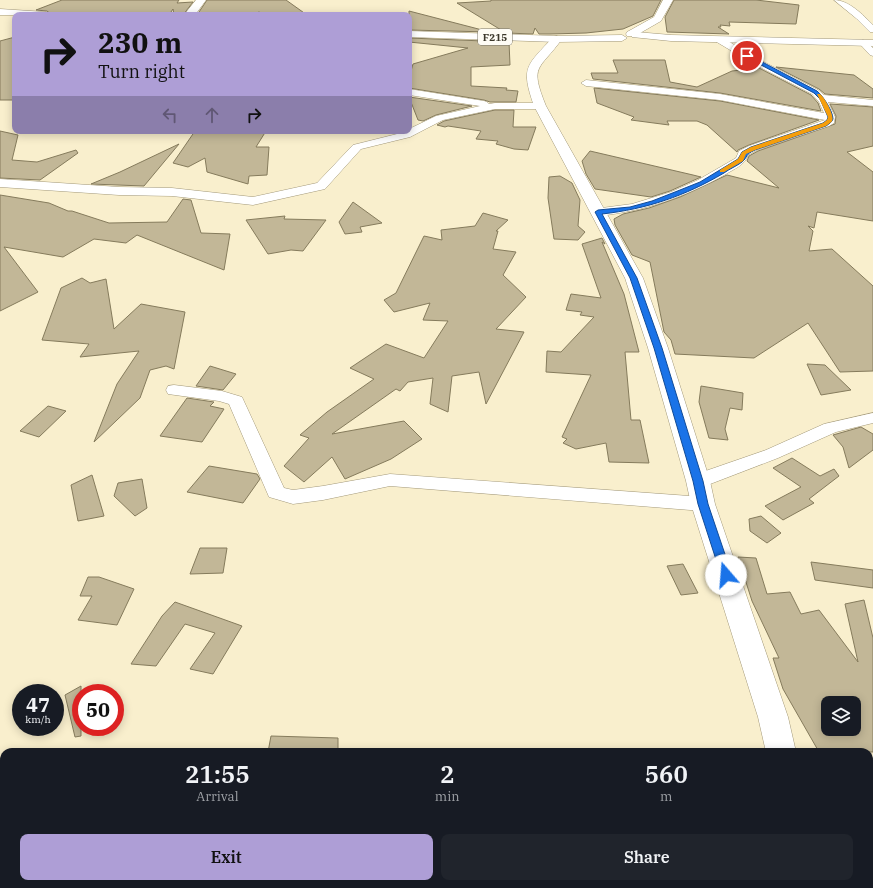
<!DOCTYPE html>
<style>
body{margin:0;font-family:"IBM Plex Serif",serif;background:#20242c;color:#f1f3f6;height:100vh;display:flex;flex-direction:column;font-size:15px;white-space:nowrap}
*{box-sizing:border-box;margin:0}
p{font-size:13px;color:#9ea1a6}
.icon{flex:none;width:22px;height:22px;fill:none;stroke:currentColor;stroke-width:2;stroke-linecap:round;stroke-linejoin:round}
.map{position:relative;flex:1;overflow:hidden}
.panel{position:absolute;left:0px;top:748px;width:873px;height:140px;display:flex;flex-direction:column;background:#171b24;border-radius:12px 12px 0 0;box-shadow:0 2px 10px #0003}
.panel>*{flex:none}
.top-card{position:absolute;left:12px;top:12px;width:400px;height:122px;border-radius:8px;box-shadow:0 2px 10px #0003;background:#ae9ed6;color:#111;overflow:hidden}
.buttons{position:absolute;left:821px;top:696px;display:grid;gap:8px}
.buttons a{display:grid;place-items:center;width:40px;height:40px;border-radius:8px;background:#171b24;box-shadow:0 2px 10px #0003;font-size:20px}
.speed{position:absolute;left:12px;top:684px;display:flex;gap:8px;font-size:20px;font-weight:700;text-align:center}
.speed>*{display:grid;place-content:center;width:52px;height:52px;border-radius:50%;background:#171b24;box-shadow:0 2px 10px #0003;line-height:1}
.speed small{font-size:10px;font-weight:400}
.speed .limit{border:6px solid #d22;background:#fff;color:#111}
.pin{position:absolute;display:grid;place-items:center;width:34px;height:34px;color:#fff;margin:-17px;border:2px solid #fff;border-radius:50%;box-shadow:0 1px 4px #0007}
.me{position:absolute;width:44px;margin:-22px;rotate:342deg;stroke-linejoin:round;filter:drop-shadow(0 0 3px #0008)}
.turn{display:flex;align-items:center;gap:14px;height:84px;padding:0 20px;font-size:18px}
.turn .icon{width:52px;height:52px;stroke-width:2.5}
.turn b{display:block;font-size:28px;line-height:34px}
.lanes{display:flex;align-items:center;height:38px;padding:0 20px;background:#0003;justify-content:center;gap:20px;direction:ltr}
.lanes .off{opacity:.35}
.eta{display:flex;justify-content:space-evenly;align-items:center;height:68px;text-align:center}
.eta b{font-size:24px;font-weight:600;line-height:28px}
.cta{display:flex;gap:8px;margin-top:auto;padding:8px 20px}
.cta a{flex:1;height:46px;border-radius:8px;background:#ae9ed6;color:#111;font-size:16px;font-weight:600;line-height:46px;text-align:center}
.cta a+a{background:#20242c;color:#f1f3f6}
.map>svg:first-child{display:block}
.building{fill:#c2b797;stroke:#857b5c;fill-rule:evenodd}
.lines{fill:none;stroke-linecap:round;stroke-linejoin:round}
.street-casing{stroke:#a3997a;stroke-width:1}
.secondary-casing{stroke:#a3997a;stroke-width:1}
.primary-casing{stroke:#a3997a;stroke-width:1}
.street{fill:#fff;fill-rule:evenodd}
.secondary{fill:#fff;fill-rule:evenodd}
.primary{fill:#fff;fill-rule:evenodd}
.route{fill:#1a73e8;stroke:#114b97}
.slow{fill:#f59e0b}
.labels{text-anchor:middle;stroke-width:3.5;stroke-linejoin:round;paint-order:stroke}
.shield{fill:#fefcf5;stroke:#767267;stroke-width:1}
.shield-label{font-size:10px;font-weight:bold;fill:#3b372a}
</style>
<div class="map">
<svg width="873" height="888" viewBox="0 0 873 888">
<rect width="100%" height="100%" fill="#f9efcd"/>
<path class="building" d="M62,0h117l-2,3 16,-1 -10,13h-9l-1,-6 -4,6h-117l-5,-4 -11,-1z
M207,0h79l21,15h-42l-6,-3 -7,3h-55z
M491,0h170l-8,16 -30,13 -37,4 -36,1h-11l-4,-6 -2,6 -27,-1 -49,-30 34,-2z
M674,0h82l43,5 -3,19 -67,-2 1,4 -10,-1 1,2h-3l11,7 -62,-2 -2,-15z
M409,11l81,21 -81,-2z
M15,37v63h-15v-59z
M409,38l100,4 1,23 -39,2v19l36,2 -1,2 12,1 -2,11h-26l-6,-2 -75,-12v-10l4,-14 55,-16 -59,-6z
M613,60h52l5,22 27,5 35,-16 27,-3 52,27 7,8 3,8 -101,-18 -127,-14 -2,-6h27z
M776,67l78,8 19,14v9l-48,-4 -6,-5z
M594,88l126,13 99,19 -70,25 -11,5 -1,2 -30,-27 -10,-4h-30l2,4 -38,-5 3,-3 -37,-14z
M409,97l63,9 -36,9 -13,6 -5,-1z
M830,104l43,3v39l-26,6 26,20v49l-56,-9 -3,16 -6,-2 5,5 -4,20 23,-2 41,37v85l-33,1 -32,-49 -54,35 -79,-4 -4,-14 -7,-8 -14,-70 -18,-7 -17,-30 -1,-6 9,-5 26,-6 31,-11 47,-22 52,13 -32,-27 2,-5 9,-5 77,-27 1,-8z
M495,110h19l-1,17h23l-8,23 -14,-1 -18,-5 2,-3 -22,-2 5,-8 -33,-5 -3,1 -8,-2 7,-4z
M0,131l18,4 -6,25 25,2 39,-12 2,3 -38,27 -40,-2z
M195,131h71l-10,16h13l-2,28 -18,1 -1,8 -41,-12 -2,-14 -17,9 -15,-4z
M179,144l-35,42 -53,-2 29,-12z
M590,151l103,24 8,2 -31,14 -19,6 -56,-8 -9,-15 -4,-13z
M560,176l12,7 8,17 -2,26 7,6 -7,8 -24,-1 -6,-41 1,-21z
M0,195l49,8 19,8h4l37,12 58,-1 16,-23 8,1 10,33 29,1 -6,36 -87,-35 -11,8 -32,-4 -31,18 -59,-10 34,45 -38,19z
M353,202l29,21 -22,4 2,5 -17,2 -6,-12z
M483,213l25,7 -12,11h2l-5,18 23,3 -13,23 23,22 -30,32 28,3 -38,72 -7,-32 -27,4 -4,36 -18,-8 3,-26 -25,4 -8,9 -4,-2 -64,45 72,-13 18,18 -31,20 -46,20 -13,-22 -28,25 -20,-16 25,-28 -9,-3 27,-23 47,-33 -24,-11 36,-24 38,14 24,-37 -25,-1 7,-17 -36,9 -10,-12 12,-7 28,-57 18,4 -1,-10 34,-4z
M285,216l-1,3 42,1 -23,31 -12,-1 -23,4 -22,-34z
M602,238l3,6 -3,-2 22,52 15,58h-14l6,68h9l9,43 -40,-1 -3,-19 -30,6 -13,-6 4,-4 -5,-2 29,-62 -45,-3 1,-21 14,1 33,-35 -14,-2 2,-3 -16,-2 5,-16 30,4 -19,-54z
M82,278l8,5 16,-4 8,50 27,-25 44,8 -11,57 -8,-3 -16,4 -10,28 -46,44 23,-58 22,-33 -59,6 9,-13 -47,-4 19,-52z
M807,364l18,1 26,25 -30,5z
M210,366l26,8 -13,16 -27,-4z
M701,386l42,7 -1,17 -12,-2 -5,21 3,11 -19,-2 -10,-36z
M187,398l27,4 -4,4 14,3 -22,33 -42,-6z
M48,406l18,5 -27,26 -19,-6z
M861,427l12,7v16l-24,18 -6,-21 -10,-12z
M792,458l28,18 14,-7 5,7 -30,23 5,4 -31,17 -18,-14 36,-19 -28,-19z
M209,466l48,8 3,5 -17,24 -56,-11z
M92,475l12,41 -26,5 -7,-36z
M142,479l5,29 -12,8 -21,-20 4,-13z
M761,516l20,17 -14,10 -17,-12 -1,-12z
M200,548h27l-4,25 -33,1z
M738,557l18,1 11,36 23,-2 11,22 18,-4 39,52 -13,-58 19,-4 9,38v114h-54l-36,-63 -10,-31h6l-27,-57zM828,703h26v26h-26z
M811,562l62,8v18l-58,-8z
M683,564l15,29 -17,2 -14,-29z
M88,577h11l35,12 -17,36 -39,-5 14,-24h-12z
M175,602l67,24 -29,48 -23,-5 25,-36 -30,-9 -29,42 -25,-2 31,-48z
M81,686v50l-6,1 -10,-42z
M271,736l67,2v14h-70z"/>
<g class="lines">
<defs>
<path id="street" d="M834,0c15,0 29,15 39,25v7h-3l-13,-13z
M715,37h6l37,22 60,31 6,5 49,5v6l-45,-4 7,15 -1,6 -5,3 -72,24 -9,5c-3,10 -14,14 -22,19 -41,23 -81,37 -128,42l-4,-1 -2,-3 2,-3 38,-5 39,-12 27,-12 38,-22 3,-7 10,-5 76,-26 -105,-20 -134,-14 -5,-3 5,-3 134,14 104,19 -5,-11 -7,-8 -60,-31 -37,-22 -1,-2z
M863,40l3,1 7,7v8l-3,-1 -11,-12z
M409,89l75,12 3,1 2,2 6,-1h45l5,3 -5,3h-45l-52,11 -33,17 -49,12 -36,40 -72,16 -81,-9 -53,-1 -119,-8v-8l119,8 53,1 81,9 64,-14 36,-38 56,-14v-2l27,-13 44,-10 -71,-11z
M174,385l48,6 20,6 42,91 9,2 30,-4 67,-12 313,23 7,2 3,5 -3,5 -7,2 -313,-25 -67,14 -30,4 -24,-7 -40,-93 -10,-3 -51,-7 -2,-4 2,-4z
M873,413v10l-37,9 -58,26 -73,28 -7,1 -7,-1 -2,-5 2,-5 75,-26 58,-26z"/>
<path id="secondary" d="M196,0h10l-11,15h-11z
M663,0h10l-12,21 -26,15h-8l-1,-2 1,-2 27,-15z
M557,36l5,3c-23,32 -33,25 -16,67l97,172 25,70 42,133 5,23 73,213 8,35h-30l-8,-35 -67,-213 -5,-23 -38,-133 -23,-70 -91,-172c-14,-40 -7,-40 19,-69z
M794,884h34l1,4h-34z"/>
<path id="primary" d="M0,9l46,3 5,3h-51z
M409,31l148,5 65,-1 5,3 -5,3 -65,1 -148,-5z
M636,32l35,3 202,5v6l-202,-5 -39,-4 -1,-2 1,-2z"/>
</defs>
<use href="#street" class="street-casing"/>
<use href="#secondary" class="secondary-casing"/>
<use href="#primary" class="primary-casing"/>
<use href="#street" class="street"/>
<use href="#secondary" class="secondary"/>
<use href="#primary" class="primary"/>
</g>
<path class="route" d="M746,55h3l68,36c6,5 16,20 16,28 -1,3 -4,5 -7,7l-71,24c-11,5 -6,6 -13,12 -5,4 -13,7 -18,11 -39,23 -77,36 -122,41l35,64 25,70 41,133 5,23 24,71 -2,3h-7l-2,-3 -23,-71 -5,-23 -39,-133 -24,-70 -35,-66 3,-2 32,-3 22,-6 23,-9 25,-10 38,-23 4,-7 9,-5 72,-24 4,-3 1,-3 -8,-18 -6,-6 -68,-36z"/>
<path class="slow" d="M817,94h3c5,4 15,22 12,27 0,1 -5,4 -6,5l-71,24 -9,4 -3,7 -19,11h-4v-2l18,-11 4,-7 9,-5 72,-24 4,-3 1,-3z"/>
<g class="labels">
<rect class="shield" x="478" y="29" width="34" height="16" rx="3"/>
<g class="shield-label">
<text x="495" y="41">F215</text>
</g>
</g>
</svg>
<div class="buttons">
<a><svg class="icon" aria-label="layers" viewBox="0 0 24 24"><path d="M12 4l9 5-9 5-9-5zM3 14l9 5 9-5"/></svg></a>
</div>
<div class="speed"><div>47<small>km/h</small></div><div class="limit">50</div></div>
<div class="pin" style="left:747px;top:56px;background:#d93025"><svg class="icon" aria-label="arrive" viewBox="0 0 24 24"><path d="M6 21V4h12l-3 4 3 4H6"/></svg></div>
<svg class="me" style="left:726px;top:575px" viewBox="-20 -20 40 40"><circle r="19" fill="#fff"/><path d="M0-13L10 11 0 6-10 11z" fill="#1a73e8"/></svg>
<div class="top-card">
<div class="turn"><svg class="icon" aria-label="right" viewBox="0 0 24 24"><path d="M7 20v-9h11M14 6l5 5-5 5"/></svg><div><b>230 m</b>Turn right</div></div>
<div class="lanes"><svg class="icon off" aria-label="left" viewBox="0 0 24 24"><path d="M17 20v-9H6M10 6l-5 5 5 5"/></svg><svg class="icon off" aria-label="ahead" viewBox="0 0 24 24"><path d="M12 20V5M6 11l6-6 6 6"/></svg><svg class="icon" aria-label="right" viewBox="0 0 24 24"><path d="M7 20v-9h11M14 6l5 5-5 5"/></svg></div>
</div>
<section class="panel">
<div class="eta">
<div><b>21:55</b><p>Arrival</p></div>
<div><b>2</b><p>min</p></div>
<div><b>560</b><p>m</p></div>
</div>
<div class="cta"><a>Exit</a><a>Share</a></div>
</section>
</div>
